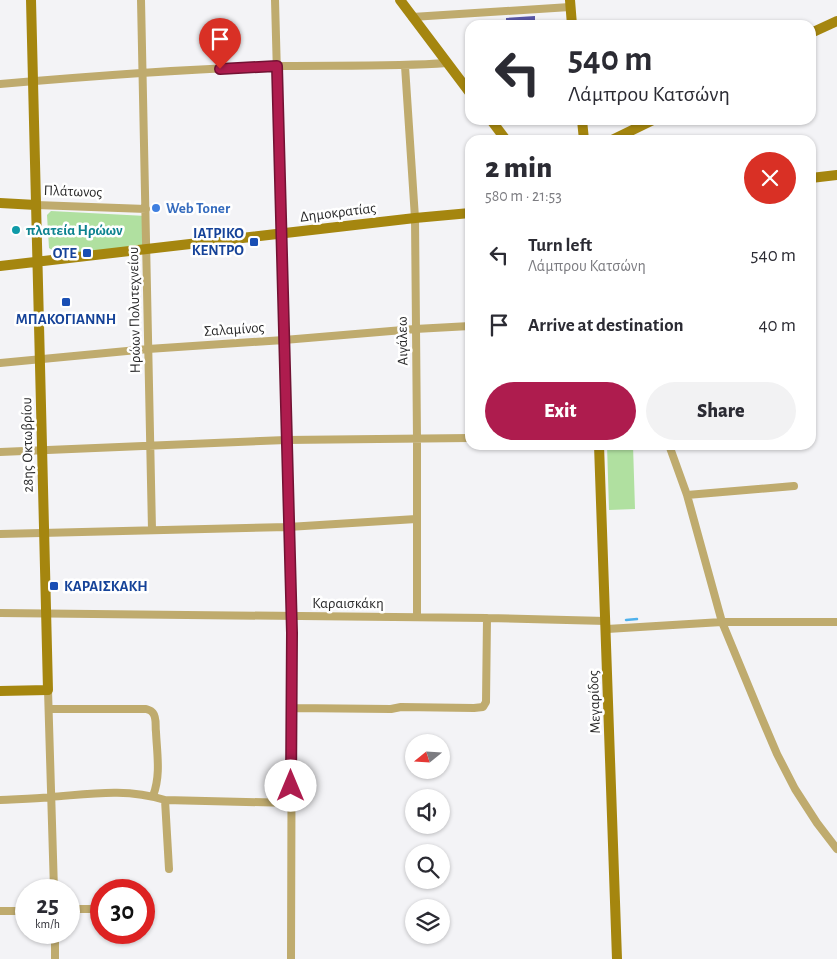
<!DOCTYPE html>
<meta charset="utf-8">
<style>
body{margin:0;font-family:"Alegreya Sans",sans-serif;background:#f2f2f3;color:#2b2b33;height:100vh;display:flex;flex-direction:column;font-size:19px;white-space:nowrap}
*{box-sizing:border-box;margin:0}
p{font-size:16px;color:#7c7c81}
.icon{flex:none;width:28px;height:28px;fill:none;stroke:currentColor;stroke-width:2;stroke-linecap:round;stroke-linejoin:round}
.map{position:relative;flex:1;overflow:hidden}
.drawer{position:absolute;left:465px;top:135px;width:351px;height:315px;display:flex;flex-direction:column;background:#fff;border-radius:15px;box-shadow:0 1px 4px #0004}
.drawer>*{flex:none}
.hud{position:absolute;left:465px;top:20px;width:351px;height:105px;border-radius:15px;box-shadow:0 1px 4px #0004;background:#fff;color:#2b2b33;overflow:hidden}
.needle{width:32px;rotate:252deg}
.controls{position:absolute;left:405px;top:734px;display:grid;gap:10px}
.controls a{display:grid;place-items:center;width:45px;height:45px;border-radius:50%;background:#fff;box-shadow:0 1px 4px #0004;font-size:25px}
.speed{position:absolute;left:15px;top:879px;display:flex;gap:10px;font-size:25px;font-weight:700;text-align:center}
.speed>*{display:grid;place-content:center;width:65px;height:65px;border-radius:50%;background:#fff;box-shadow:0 1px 4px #0004;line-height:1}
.speed small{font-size:12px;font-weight:400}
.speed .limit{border:8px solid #d22;background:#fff;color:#111}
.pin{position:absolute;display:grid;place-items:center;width:42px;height:42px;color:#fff;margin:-51px -21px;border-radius:50% 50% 50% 0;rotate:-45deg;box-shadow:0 0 5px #0007}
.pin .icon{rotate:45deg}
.me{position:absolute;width:55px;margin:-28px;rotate:0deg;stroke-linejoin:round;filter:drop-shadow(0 0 4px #0008)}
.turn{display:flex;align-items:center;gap:18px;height:105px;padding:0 20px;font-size:22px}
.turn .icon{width:65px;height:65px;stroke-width:2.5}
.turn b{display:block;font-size:35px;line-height:42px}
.round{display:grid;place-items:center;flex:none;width:52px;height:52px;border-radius:26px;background:#f2f2f3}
.overview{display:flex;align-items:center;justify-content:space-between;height:85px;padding:0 20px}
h1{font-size:30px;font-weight:800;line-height:38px}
.cta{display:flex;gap:10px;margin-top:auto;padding:10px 20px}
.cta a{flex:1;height:58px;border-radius:30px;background:#ae1c4e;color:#fff;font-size:20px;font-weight:800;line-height:58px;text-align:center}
.cta a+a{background:#f2f2f3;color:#2b2b33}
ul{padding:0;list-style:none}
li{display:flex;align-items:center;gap:15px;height:70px;padding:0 20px}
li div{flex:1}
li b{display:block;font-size:19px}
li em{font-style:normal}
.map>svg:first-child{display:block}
.green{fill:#b0e0a0}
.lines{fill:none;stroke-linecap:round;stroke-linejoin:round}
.stream{stroke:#4fb1ec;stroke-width:2.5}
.building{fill:#5856a6}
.street{stroke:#bfab6e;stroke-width:8}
.secondary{stroke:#a5860f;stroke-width:10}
.route-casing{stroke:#711233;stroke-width:12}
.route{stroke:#ae1c4e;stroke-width:9}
.shop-dot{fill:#3f7fe0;stroke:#fff;stroke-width:2}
.culture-dot{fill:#0f9aa8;stroke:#fff;stroke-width:2}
.transit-dot{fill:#1a4fb4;stroke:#fff;stroke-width:2}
.labels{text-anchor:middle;stroke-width:5;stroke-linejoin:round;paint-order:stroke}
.street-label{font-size:15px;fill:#29292a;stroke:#fff}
.shop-label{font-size:15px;font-weight:bold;fill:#366cbe;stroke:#fff;text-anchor:start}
.culture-label{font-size:15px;font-weight:bold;fill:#0d838f;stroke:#fff;text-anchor:start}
.transit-label{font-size:15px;font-weight:bold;fill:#164399;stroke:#fff;text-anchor:end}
</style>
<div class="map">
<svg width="837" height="959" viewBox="0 0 837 959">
<rect width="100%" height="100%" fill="#f3f3f6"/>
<path class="green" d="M51,211l95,5 1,31 -88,8 -10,-7 -2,-33z
M607,445h26l2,64 -26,1z"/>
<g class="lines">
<path class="stream" d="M626,620l11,-1"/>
</g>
<path class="building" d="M535,16v9h-29v-7z"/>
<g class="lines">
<path class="street" d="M141,0l11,530
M275,0l17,633 -1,326
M412,17l158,-10
M405,66l10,152 2,221v178
M0,84c92,-8 184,-15 277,-18 57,-1 113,1 170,-3
M36,205l110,4
M0,363l148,-14 136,-9 131,-11 55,-3
M669,445l18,50 35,127 38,92 17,40 18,35 22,34 20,26
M0,452l286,-12 184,-2
M687,495l107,-9
M0,534l288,-7 128,-8
M0,613l487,5 119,3
M607,629l115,-7h115
M48,690l6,200
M291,708l100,1 10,-2 73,1 9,-1 3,-5 1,-84
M49,709h97c3,1 5,1 7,4 4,5 2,13 3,19 1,22 5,43 -3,64
M0,800c17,-1 34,-1 50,-3 41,-3 75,-9 115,3l126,3
M165,800l4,69
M69,909h23
M0,911h26
M55,932v27"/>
<path class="secondary" d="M400,0l70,93
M570,0l2,25
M811,33l26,-12
M491,120l15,20
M582,120l2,20
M612,140l41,-20
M811,178l26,-3
M0,203l36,2
M0,266l415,-48 55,-5
M599,445l18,514
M0,691l48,-1 -17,-690"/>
</g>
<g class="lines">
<defs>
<path id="route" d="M220,69l57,-3 15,567 -1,153"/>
</defs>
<use href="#route" class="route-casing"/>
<use href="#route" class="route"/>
</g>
<circle class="shop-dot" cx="156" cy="208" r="5"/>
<circle class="culture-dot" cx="16" cy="230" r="5"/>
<g class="transit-dot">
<rect x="249" y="237" width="10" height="10" rx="2.5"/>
<rect x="82" y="248" width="10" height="10" rx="2.5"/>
<rect x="61" y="297" width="10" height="10" rx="2.5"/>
<rect x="49" y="581" width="10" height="10" rx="2.5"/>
</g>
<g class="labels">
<g class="street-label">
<text transform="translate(73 191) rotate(2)" y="5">Πλάτωνος</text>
<text transform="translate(338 212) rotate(-7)" y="5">Δημοκρατίας</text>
<text transform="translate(134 310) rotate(-91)" y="5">Ηρώων Πολυτεχνείου</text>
<text transform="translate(234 329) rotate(-4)" y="5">Σαλαμίνος</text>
<text transform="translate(402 341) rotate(-91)" y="5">Αιγάλεω</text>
<text transform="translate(27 445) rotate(-91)" y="5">28ης Οκτωβρίου</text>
<text x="348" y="608">Καραισκάκη</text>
<text transform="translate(594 702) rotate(-92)" y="5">Μεγαρίδος</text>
</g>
<g class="shop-label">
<text x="166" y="213">Web Toner</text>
</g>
<g class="culture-label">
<text x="26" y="235">πλατεία Ηρώων</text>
</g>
<g class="transit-label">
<text x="244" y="238">ΙΑΤΡΙΚΟ<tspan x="244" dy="17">ΚΕΝΤΡΟ</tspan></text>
<text x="77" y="258">ΟΤΕ</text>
<text x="66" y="324" text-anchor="middle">ΜΠΑΚΟΓΙΑΝΝΗ</text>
<text x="64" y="591" text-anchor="start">ΚΑΡΑΙΣΚΑΚΗ</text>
</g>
</g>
</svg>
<div class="controls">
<a><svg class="needle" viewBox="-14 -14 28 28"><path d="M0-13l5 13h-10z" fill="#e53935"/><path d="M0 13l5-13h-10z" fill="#7c7c81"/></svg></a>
<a><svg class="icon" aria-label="sound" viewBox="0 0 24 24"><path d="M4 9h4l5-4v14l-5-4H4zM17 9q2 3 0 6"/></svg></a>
<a><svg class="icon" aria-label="search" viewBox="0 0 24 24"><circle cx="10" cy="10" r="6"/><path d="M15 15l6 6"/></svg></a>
<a><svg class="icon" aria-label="layers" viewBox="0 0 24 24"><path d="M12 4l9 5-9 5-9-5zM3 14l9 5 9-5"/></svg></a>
</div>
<div class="speed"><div>25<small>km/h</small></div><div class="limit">30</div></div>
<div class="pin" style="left:220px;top:69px;background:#d93025"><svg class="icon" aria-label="arrive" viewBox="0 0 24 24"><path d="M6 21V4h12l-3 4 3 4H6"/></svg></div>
<svg class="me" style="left:291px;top:786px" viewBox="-20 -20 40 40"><circle r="19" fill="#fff"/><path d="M0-13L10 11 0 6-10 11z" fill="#ae1c4e"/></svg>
<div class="hud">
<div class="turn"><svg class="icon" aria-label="left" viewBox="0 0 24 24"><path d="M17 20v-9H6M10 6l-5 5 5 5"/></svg><div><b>540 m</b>Λάμπρου Κατσώνη</div></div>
</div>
<section class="drawer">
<div class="overview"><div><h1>2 min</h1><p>580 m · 21:53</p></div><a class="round" style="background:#d93025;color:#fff"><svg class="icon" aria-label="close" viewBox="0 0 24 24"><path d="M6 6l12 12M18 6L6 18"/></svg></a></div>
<ul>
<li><svg class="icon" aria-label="left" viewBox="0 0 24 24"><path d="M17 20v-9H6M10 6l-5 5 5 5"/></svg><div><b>Turn left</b><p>Λάμπρου Κατσώνη</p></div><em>540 m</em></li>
<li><svg class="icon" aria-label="arrive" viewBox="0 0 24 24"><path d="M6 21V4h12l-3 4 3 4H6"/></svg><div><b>Arrive at destination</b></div><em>40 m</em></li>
</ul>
<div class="cta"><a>Exit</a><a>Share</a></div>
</section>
</div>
